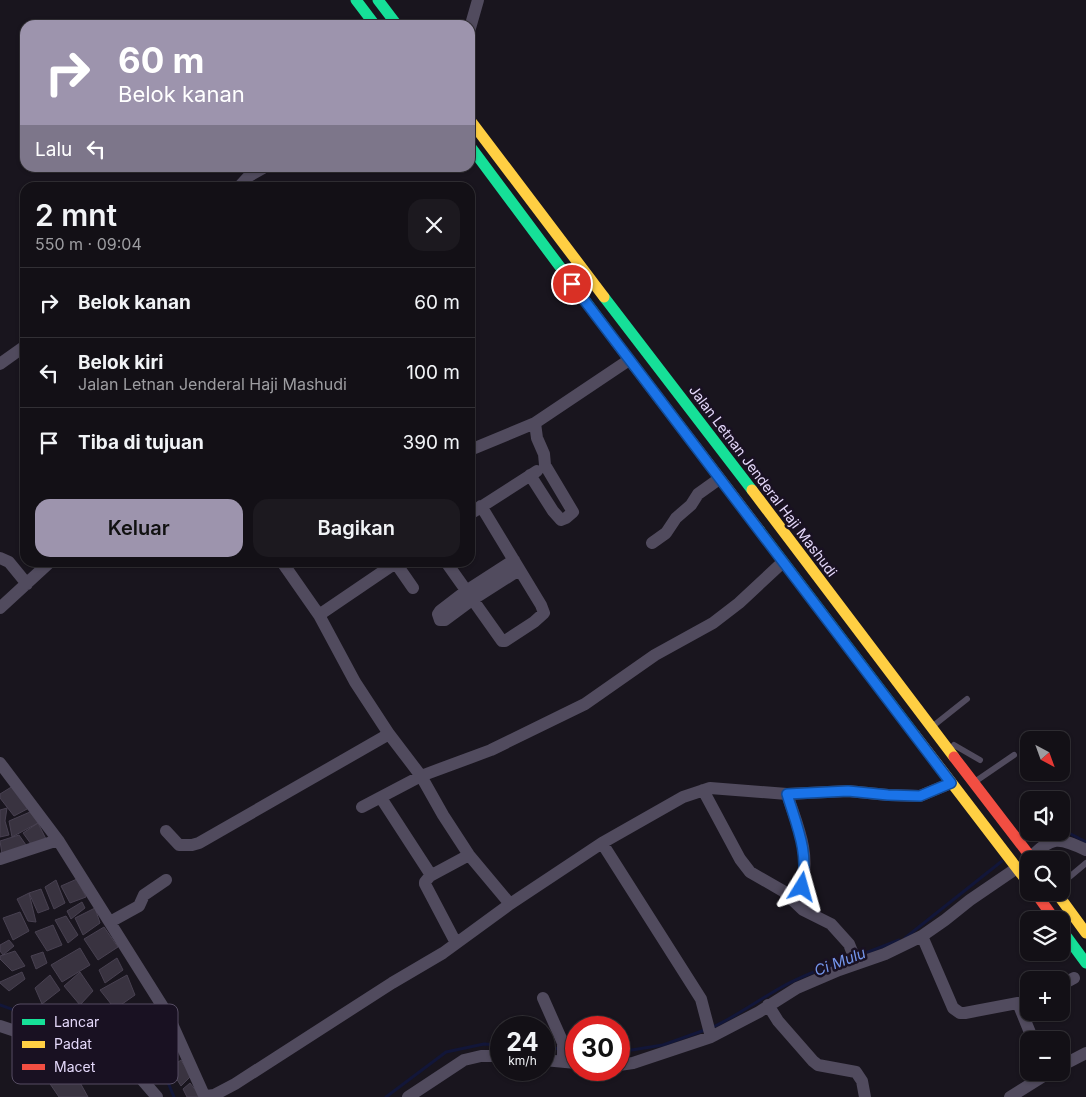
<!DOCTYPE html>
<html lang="id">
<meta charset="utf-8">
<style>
body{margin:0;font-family:Inter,sans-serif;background:#1c191f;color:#f1f3f6;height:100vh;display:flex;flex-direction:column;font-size:19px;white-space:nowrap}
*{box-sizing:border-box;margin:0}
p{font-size:16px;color:#9d9da1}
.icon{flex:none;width:28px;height:28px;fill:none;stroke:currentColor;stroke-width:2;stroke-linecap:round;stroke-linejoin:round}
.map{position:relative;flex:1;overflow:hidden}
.details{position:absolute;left:20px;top:182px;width:455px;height:385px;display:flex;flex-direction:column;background:#131016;border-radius:15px;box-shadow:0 1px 4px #0004,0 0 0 1px #323035}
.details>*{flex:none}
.top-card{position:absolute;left:20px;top:20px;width:455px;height:152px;border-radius:15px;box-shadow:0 1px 4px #0004,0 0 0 1px #323035;background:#9d94ad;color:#fff;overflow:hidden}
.needle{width:32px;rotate:139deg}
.controls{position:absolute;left:1020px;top:731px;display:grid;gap:10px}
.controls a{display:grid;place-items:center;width:50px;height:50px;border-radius:10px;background:#131016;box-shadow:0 1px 4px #0004,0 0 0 1px #323035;font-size:25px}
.speed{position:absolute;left:490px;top:1016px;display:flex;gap:10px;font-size:25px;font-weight:700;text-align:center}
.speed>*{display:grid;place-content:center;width:65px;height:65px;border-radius:50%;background:#131016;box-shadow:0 1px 4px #0004,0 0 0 1px #323035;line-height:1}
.speed small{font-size:12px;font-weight:400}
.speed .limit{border:8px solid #d22;background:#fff;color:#111}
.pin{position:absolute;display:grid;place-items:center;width:42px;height:42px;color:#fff;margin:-21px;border:2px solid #fff;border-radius:50%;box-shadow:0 1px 5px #0007}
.me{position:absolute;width:55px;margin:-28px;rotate:8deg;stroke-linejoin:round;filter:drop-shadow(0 0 4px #0008)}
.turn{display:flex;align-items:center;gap:18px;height:105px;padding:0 15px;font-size:22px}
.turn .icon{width:65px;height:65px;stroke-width:2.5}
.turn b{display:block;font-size:35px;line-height:42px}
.then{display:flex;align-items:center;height:48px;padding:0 15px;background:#0003;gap:10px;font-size:19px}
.round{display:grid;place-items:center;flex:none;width:52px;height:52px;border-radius:15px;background:#1c191f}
.head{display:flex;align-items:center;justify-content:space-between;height:85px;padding:0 15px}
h1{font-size:30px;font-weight:600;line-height:38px}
.button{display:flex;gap:10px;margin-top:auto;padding:10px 15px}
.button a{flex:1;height:58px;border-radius:15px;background:#9d94ad;color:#111;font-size:20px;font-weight:600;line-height:58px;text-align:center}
.button a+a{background:#1c191f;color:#f1f3f6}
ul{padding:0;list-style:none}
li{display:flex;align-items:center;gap:15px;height:70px;padding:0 15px;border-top:1px solid #323035}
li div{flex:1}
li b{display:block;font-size:19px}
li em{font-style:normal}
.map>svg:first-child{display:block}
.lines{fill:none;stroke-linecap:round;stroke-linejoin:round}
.stream{stroke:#121639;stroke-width:3}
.building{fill:#393340;stroke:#484151}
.lane{stroke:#514b5e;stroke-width:6}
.street{stroke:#514b5e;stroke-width:12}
.fast{stroke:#16e098;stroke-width:11}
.slow{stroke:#ffcf43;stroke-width:11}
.jam{stroke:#f24e42;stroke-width:11}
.route-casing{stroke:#114b97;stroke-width:12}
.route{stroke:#1a73e8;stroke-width:9}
.labels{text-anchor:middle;stroke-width:5;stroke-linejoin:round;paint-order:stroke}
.street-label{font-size:14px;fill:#e4d8fa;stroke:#191122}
.water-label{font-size:15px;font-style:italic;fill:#7496ec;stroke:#191122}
.key{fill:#191122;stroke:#564d63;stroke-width:1}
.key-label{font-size:14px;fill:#e4d8fa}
</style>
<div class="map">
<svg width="1086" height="1097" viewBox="0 0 1086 1097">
<rect width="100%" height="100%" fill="#19151e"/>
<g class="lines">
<path class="stream" d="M1061,829l25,13
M1028,840l12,-8
M905,938l97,-77
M858,956l41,-16
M0,1005l105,38 43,11 3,4
M713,1027c24,-11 44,-26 67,-39 23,-13 48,-22 72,-30
M544,1047l17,2
M567,1050l9,1
M619,1052l44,-7 42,-15
M155,1063l10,12 9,22
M386,1097l60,-45 38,-8 17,1"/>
</g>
<path class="building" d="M13,786l16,22 -15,8 -14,-18v-4z
M7,808l-2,13 4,14 -9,2v-27z
M30,812l8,11 -26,14 -3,-16z
M38,823l8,16 -15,5 -8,-11z
M19,835l7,10 -24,9 -2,-13z
M77,879l9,18 -16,6 -9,-17z
M56,880l9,23 -11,6 -9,-22z
M41,889l8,20 -11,4 -9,-20z
M29,893l7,29 -8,-1 -11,-22z
M82,902l3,6 -14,11 -4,-8z
M95,908l5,15 -17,12 -8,-17z
M20,912l9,19 -16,9 -10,-22z
M66,916l12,19 -10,8 -13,-23z
M53,925l9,20 -15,6 -12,-19z
M104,927l14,20 -20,13 -14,-21z
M9,940l5,6 -11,9 -3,-4v-6z
M80,948l10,17 -28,17 -11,-17z
M15,951l10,15 -13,5 -12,-12v-3z
M43,952l4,11 -11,6 -5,-13z
M117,958l6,12 -18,13 -6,-13z
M22,972l3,7 -16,12 -9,-8v-1z
M80,972l13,19 -13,14 -16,-19z
M50,975l10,15 -18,14 -7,-16z
M127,975l8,20 -20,14 -15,-19z
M67,1059l21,38h-29l-15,-22z
M181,1060l10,16 -10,10 -11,-18z
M190,1083l11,14h-14l-4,-8z"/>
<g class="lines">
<path class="lane" d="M933,726l34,-27
M954,745l26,15
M976,781l38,-26
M1061,884l25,-21"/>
<path class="street" d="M470,28l8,-28
M238,188l11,-12 14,-8
M0,364l25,-18
M470,450l65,-27
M530,475l23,36 8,9 5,-2 7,-6 -28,-47 -1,-11 -7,-16 -2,-15 94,-63
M470,514l67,-43
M652,543l14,-10 10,-15 15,-13 7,-11 21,-15
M0,558l9,4 18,22
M514,560l-48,31 -26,20 -2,3 2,6h5l27,-20 47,-30
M282,562l37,53 36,67 34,52 32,42 22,39 26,40 41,49
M395,562l18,26
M446,562l56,79h3l29,-19 10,-9 -3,-8 -60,-99
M0,608l50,-46
M319,615l78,-53
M0,763l58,77 110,175 35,78 4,3 7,-1 21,-11 157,-101 51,-30 67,-49 92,-61 81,-46 27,-9 77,6 61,-3 40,4 32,1 31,-13
M703,790l37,69 10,13 33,19 20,19 28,14 18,20 8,20
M787,794c11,34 23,57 15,93
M381,798l48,74 1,4 -5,6v2l31,59
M362,807l59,-31 70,-26 94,-46 70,-49 58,-32 26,-20 44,-41
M166,831l13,14h13l7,-2 190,-109
M602,843l99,156 10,38
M1031,857c21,-21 28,-20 55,-7
M0,859l58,-19
M430,876l39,-21
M110,922l29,-16 5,-11 22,-15
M922,936l31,72 7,5h5l53,-10 15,37
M1061,985l13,-7
M543,998l20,45v19
M768,1005l10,16 35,40 5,4 38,7 6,9 3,16
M0,1026l105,35 19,9 14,5 19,22
M544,1060l32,3
M619,1065l14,-2 78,-26 48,-25 38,-24 42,-18 46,-16 37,-18 23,-16 25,-20 47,-32
M1061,1066l25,-13
M138,1075l41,-35
M408,1097l56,-37 17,-4h20
M1010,1097l40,-25"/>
<path class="fast" d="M356,0l19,25
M378,0l19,25
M470,146l146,196
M604,297l148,193
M760,531l155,204
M1061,929l25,34"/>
<path class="slow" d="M470,120l134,177
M616,342l144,189
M752,490l202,267
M915,735l114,149
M1056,892l30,41"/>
<path class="jam" d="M954,757l79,103
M1035,892l20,28"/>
</g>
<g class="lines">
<defs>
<path id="route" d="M572,284l379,499 -31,13 -32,-1 -40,-4 -61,3c10,33 22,58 15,93"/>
</defs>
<use href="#route" class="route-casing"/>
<use href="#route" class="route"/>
</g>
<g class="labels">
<g class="street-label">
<text transform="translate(763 481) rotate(53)" y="5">Jalan Letnan Jenderal Haji Mashudi</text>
</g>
<g class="water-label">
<text transform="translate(840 962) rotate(-21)" y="5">Ci Mulu</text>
</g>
</g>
<rect x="12" y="1004" width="166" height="80" rx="8" class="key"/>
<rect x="22" y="1019" width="23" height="6" fill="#16e098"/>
<rect x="22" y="1041" width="23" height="7" fill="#ffcf43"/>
<rect x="22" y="1064" width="23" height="6" fill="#f24e42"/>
<g class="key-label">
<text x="54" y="1027">Lancar</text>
<text x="54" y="1049">Padat</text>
<text x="54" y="1072">Macet</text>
</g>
</svg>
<div class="controls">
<a><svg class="needle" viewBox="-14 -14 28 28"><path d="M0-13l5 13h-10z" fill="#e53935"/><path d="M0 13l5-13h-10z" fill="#9d9da1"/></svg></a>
<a><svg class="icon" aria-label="sound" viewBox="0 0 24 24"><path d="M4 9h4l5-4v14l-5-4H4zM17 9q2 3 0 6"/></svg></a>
<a><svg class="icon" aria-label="search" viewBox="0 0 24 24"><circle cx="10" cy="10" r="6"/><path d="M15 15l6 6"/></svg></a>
<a><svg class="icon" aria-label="layers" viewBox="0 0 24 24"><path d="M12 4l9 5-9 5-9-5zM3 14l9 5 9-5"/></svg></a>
<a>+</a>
<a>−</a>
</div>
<div class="speed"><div>24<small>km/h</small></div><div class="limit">30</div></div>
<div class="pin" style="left:572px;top:284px;background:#d93025"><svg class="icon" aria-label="arrive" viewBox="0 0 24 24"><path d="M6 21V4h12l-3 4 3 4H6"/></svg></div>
<svg class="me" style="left:802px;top:887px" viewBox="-20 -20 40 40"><path d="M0-17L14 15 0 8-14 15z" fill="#1a73e8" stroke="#fff" stroke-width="4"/></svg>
<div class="top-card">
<div class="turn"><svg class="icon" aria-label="right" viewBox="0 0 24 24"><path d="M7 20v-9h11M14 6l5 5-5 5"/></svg><div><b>60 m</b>Belok kanan</div></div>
<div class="then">Lalu<svg class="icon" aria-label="left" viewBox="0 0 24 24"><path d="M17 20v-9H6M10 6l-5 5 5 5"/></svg></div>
</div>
<section class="details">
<div class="head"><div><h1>2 mnt</h1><p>550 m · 09:04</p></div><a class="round"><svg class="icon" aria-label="close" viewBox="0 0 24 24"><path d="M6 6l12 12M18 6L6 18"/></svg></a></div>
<ul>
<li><svg class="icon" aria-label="right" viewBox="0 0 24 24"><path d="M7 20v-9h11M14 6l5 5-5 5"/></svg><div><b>Belok kanan</b></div><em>60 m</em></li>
<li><svg class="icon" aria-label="left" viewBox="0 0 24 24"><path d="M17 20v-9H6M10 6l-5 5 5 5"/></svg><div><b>Belok kiri</b><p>Jalan Letnan Jenderal Haji Mashudi</p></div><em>100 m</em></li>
<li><svg class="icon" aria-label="arrive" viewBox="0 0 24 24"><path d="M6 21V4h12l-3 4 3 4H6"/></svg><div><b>Tiba di tujuan</b></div><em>390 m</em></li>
</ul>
<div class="button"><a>Keluar</a><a>Bagikan</a></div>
</section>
</div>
